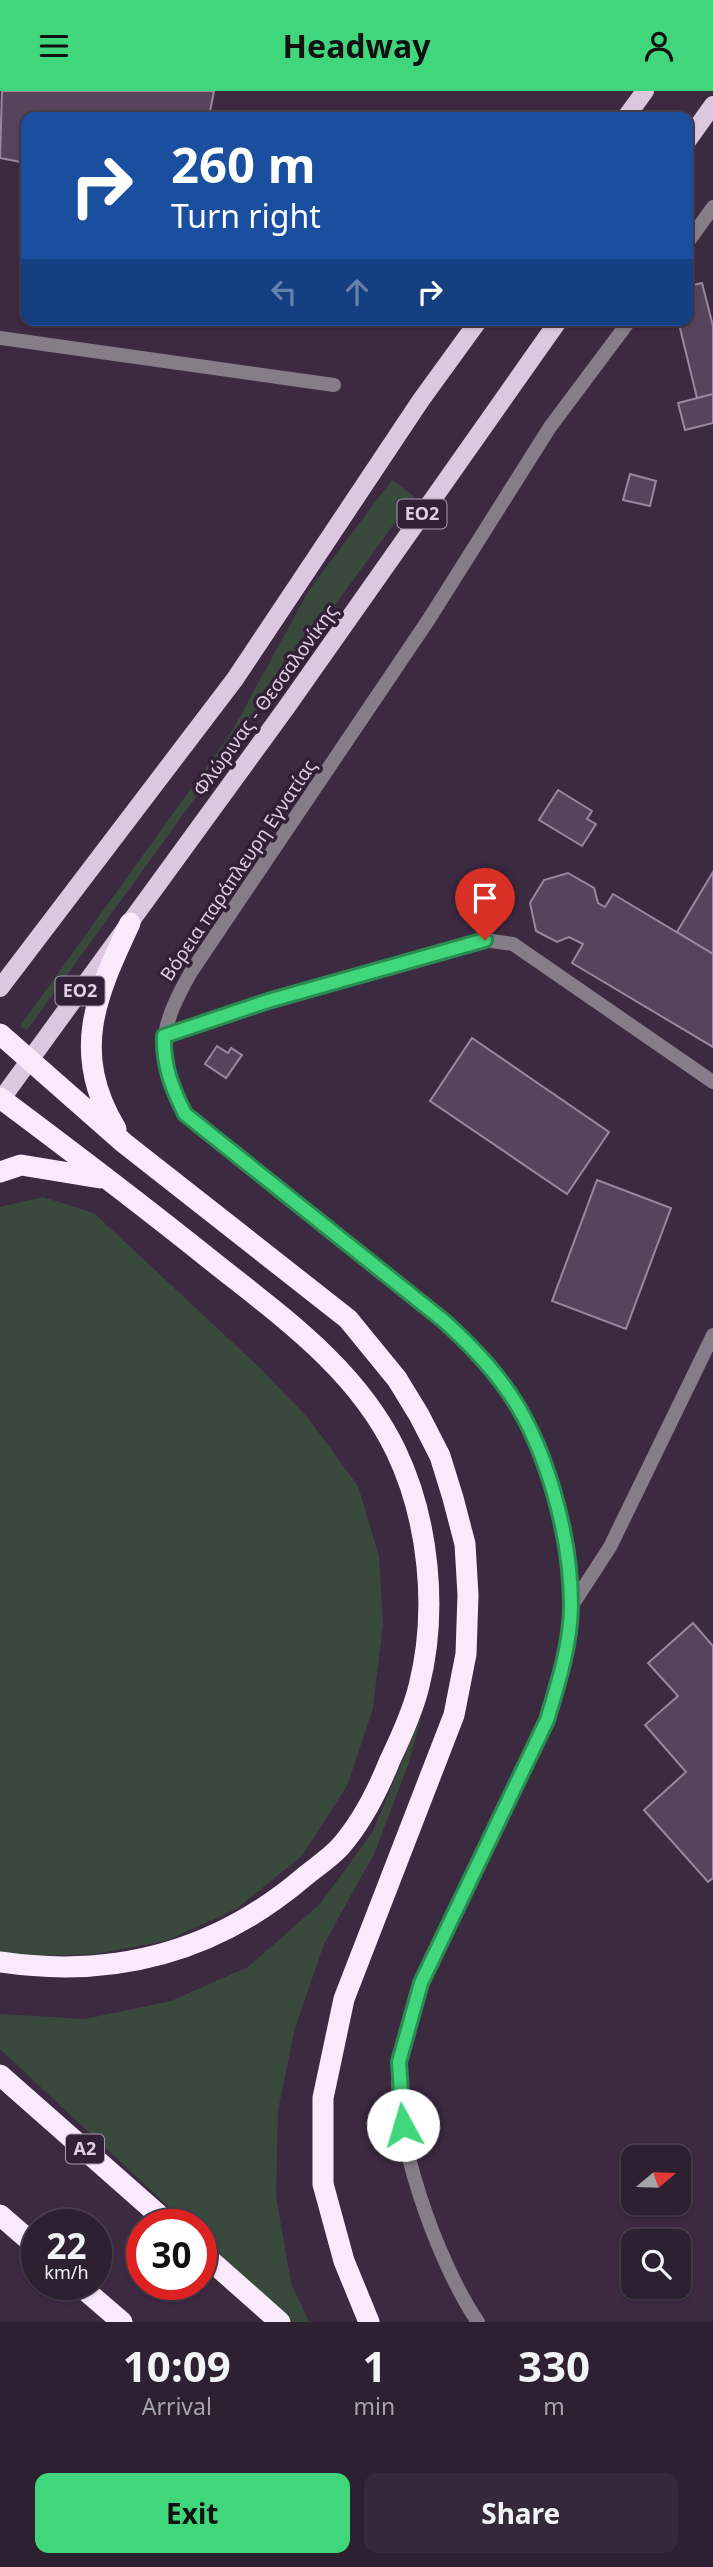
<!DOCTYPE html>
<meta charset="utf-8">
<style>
body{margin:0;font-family:"Noto Sans",sans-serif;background:#352839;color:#f1f3f6;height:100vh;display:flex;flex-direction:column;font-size:26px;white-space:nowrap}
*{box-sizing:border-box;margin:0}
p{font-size:23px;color:#a7a3ab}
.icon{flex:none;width:38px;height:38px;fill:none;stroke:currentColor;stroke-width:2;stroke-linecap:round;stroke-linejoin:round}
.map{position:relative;height:2231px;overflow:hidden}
.details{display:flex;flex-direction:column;background:#2d2031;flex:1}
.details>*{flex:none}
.guide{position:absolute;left:21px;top:21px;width:672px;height:214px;border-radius:14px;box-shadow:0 2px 5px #0004,0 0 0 2px #483e4d;background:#1a4fa0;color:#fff;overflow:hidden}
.needle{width:46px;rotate:71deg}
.tools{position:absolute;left:621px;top:2054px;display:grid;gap:14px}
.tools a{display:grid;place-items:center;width:70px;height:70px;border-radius:14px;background:#2d2031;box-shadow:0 2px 5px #0004,0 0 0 2px #483e4d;font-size:35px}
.speed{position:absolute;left:21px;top:2118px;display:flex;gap:14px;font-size:35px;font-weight:700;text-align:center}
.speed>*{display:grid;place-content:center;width:91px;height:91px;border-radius:50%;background:#2d2031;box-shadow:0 2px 5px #0004,0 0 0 2px #483e4d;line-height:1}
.speed small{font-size:18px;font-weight:400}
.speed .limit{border:10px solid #d22;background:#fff;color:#111}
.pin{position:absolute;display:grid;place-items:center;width:60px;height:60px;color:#fff;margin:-72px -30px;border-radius:50% 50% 50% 0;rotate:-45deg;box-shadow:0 0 7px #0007}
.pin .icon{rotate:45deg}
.me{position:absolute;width:77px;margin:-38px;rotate:354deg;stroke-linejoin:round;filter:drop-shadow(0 0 5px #0008)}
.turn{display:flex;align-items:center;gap:24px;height:147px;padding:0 35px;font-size:32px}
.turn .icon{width:91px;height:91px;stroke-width:2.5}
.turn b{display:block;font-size:49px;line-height:60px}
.lanes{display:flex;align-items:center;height:66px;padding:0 35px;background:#0003;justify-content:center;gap:35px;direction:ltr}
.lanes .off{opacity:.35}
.eta{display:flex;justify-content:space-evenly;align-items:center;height:119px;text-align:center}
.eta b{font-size:42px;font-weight:700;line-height:49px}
.action{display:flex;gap:14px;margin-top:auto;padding:14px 35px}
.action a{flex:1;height:80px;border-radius:14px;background:#40d77c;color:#111;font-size:28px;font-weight:700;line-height:80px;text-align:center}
.action a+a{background:#352839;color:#f1f3f6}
header{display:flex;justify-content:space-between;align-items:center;height:91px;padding:0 35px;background:#40d77c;color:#111;font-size:32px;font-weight:700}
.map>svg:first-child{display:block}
.green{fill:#394a3d}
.building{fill:#57445c;stroke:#9b85a0;stroke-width:2}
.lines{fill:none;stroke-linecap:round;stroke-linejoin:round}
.lane{stroke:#867d89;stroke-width:14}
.street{stroke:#867d89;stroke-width:14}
.primary{stroke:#dbc8e0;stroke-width:18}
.highway{stroke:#f8eafb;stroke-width:21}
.route-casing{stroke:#2a8c51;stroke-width:18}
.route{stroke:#40d77c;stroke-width:12}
.labels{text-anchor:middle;stroke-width:7;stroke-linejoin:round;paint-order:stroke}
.shield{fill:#322036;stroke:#a99bac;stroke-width:2}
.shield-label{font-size:18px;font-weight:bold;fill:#dcd0df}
.street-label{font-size:19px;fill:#dcd0df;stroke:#322036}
</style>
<header><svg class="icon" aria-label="menu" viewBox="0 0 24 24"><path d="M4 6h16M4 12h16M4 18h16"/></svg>Headway<svg class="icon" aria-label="person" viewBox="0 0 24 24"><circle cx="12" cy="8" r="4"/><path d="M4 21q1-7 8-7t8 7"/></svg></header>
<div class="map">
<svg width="713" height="2231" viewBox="0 0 713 2231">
<rect width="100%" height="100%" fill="#3c2a41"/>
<path class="green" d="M392,389l22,16 -387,534 -7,-4 211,-293 78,-143z
M43,1106l51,16 167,156 47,49 50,68 21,70 4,68 -10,84 -26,78 -45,70 -66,53 -70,32 -72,13 -76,3 -18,-5v-745z
M422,1623l-14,51 -34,89 -50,90 -29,84 -17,82 -2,86 15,87 18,39h-17l-91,-85v-13h-14l-187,-175v-35l85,5 86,-18 77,-34 73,-64 52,-72z"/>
<path class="building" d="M2,0h212l-5,26h-183v46l-26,-5z
M702,192l11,43v68l-16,4 -19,-78h10v-34z
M713,303v29l-28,7 -7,-27z
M630,383l26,7 -6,25 -27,-6z
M558,699l34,21 -5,8 9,5 -14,22 -43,-26z
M713,781v82l-36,-22z
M568,782l26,15 4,15 7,4 8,-13 100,60v93l-141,-84 11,-19 -14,-7 -12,5 -21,-11 -6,-28 14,-23z
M472,947l137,94 -42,62 -137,-93z
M217,955l11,7 3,-5 11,7 -16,23 -21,-14z
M597,1089l74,28 -45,121 -74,-28z
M693,1532l20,23v232l-5,4 -64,-72 42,-38 -41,-47 33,-29 -30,-33z"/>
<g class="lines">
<path class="lane" d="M164,945l81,-28 240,-68 28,4 200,138"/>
<path class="street" d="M688,151l25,-35
M0,247l334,47
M571,1516l39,-60 103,-212
M478,2231c-39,-56 -90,-194 -78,-261 9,-57 35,-108 59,-159 28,-61 58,-122 88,-182 11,-36 24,-77 24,-115 0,-70 -26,-166 -69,-222 -17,-23 -37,-43 -58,-63l-259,-206c-30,-60 -27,-84 6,-142l238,-353 121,-192 80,-107"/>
<path class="primary" d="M626,26l19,-26
M688,49l25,-35
M0,897l235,-309 186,-279 58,-80
M0,1010l286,-393 273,-388"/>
<path class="highway" d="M0,943l124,109 224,176 49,60 22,36 21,41 13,42 12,46 3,51 -2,59 -12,61 -110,284 -21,99v86l21,77 25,61
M0,1007c71,53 142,107 212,163 69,55 145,108 184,190 33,69 42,160 23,235 -6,25 -18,51 -29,74 -12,30 -28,62 -50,87 -10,11 -24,20 -36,30 -88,75 -190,102 -304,85
M116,1038c-46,-77 -20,-133 14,-206
M0,1081l21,-7 79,13
M0,1984l169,149
M0,2124l37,32
M201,2161l79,70
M78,2193l44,38"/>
</g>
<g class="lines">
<defs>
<path id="route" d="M403,2034l-4,-63 22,-79 126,-263c11,-36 24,-77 24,-115 0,-70 -26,-166 -69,-222 -17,-23 -37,-43 -58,-62l-259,-207c-13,-26 -22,-48 -21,-78l104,-35 217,-61"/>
</defs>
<use href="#route" class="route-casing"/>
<use href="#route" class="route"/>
</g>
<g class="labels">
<g class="shield">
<rect x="397.5" y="408.5" width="49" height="29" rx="5"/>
<rect x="55.5" y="885.5" width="49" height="29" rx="5"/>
<rect x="66" y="2043.5" width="38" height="29" rx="5"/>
</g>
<g class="shield-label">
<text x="422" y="429">ΕΟ2</text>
<text x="80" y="906">ΕΟ2</text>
<text x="85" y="2064">Α2</text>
</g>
<g class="street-label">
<text transform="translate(265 609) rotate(-54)" y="7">Φλώρινας - Θεσσαλονίκης</text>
<text transform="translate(238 779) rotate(-56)" y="7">Βόρεια παράπλευρη Εγνατίας</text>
</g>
</g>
</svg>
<div class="tools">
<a><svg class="needle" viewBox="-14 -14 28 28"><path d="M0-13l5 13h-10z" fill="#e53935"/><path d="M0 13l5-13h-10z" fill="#a7a3ab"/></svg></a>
<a><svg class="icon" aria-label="search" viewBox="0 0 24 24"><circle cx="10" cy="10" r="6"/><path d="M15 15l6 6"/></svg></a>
</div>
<div class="speed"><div>22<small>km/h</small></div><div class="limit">30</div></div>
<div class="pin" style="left:485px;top:849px;background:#d93025"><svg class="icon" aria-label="arrive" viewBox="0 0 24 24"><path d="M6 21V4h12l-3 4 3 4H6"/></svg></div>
<svg class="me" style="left:403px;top:2034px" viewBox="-20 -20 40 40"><circle r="19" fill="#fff"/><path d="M0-13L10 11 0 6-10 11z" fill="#40d77c"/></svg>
<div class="guide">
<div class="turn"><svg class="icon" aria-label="right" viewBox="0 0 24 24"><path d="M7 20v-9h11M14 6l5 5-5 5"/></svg><div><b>260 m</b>Turn right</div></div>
<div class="lanes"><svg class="icon off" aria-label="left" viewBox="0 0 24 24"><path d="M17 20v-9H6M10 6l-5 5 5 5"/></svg><svg class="icon off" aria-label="ahead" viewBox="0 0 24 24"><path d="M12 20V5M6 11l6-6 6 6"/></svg><svg class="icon" aria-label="right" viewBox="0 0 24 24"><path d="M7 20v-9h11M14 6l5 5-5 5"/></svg></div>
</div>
</div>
<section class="details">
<div class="eta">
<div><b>10:09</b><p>Arrival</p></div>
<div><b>1</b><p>min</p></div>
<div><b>330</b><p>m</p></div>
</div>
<div class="action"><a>Exit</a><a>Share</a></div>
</section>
